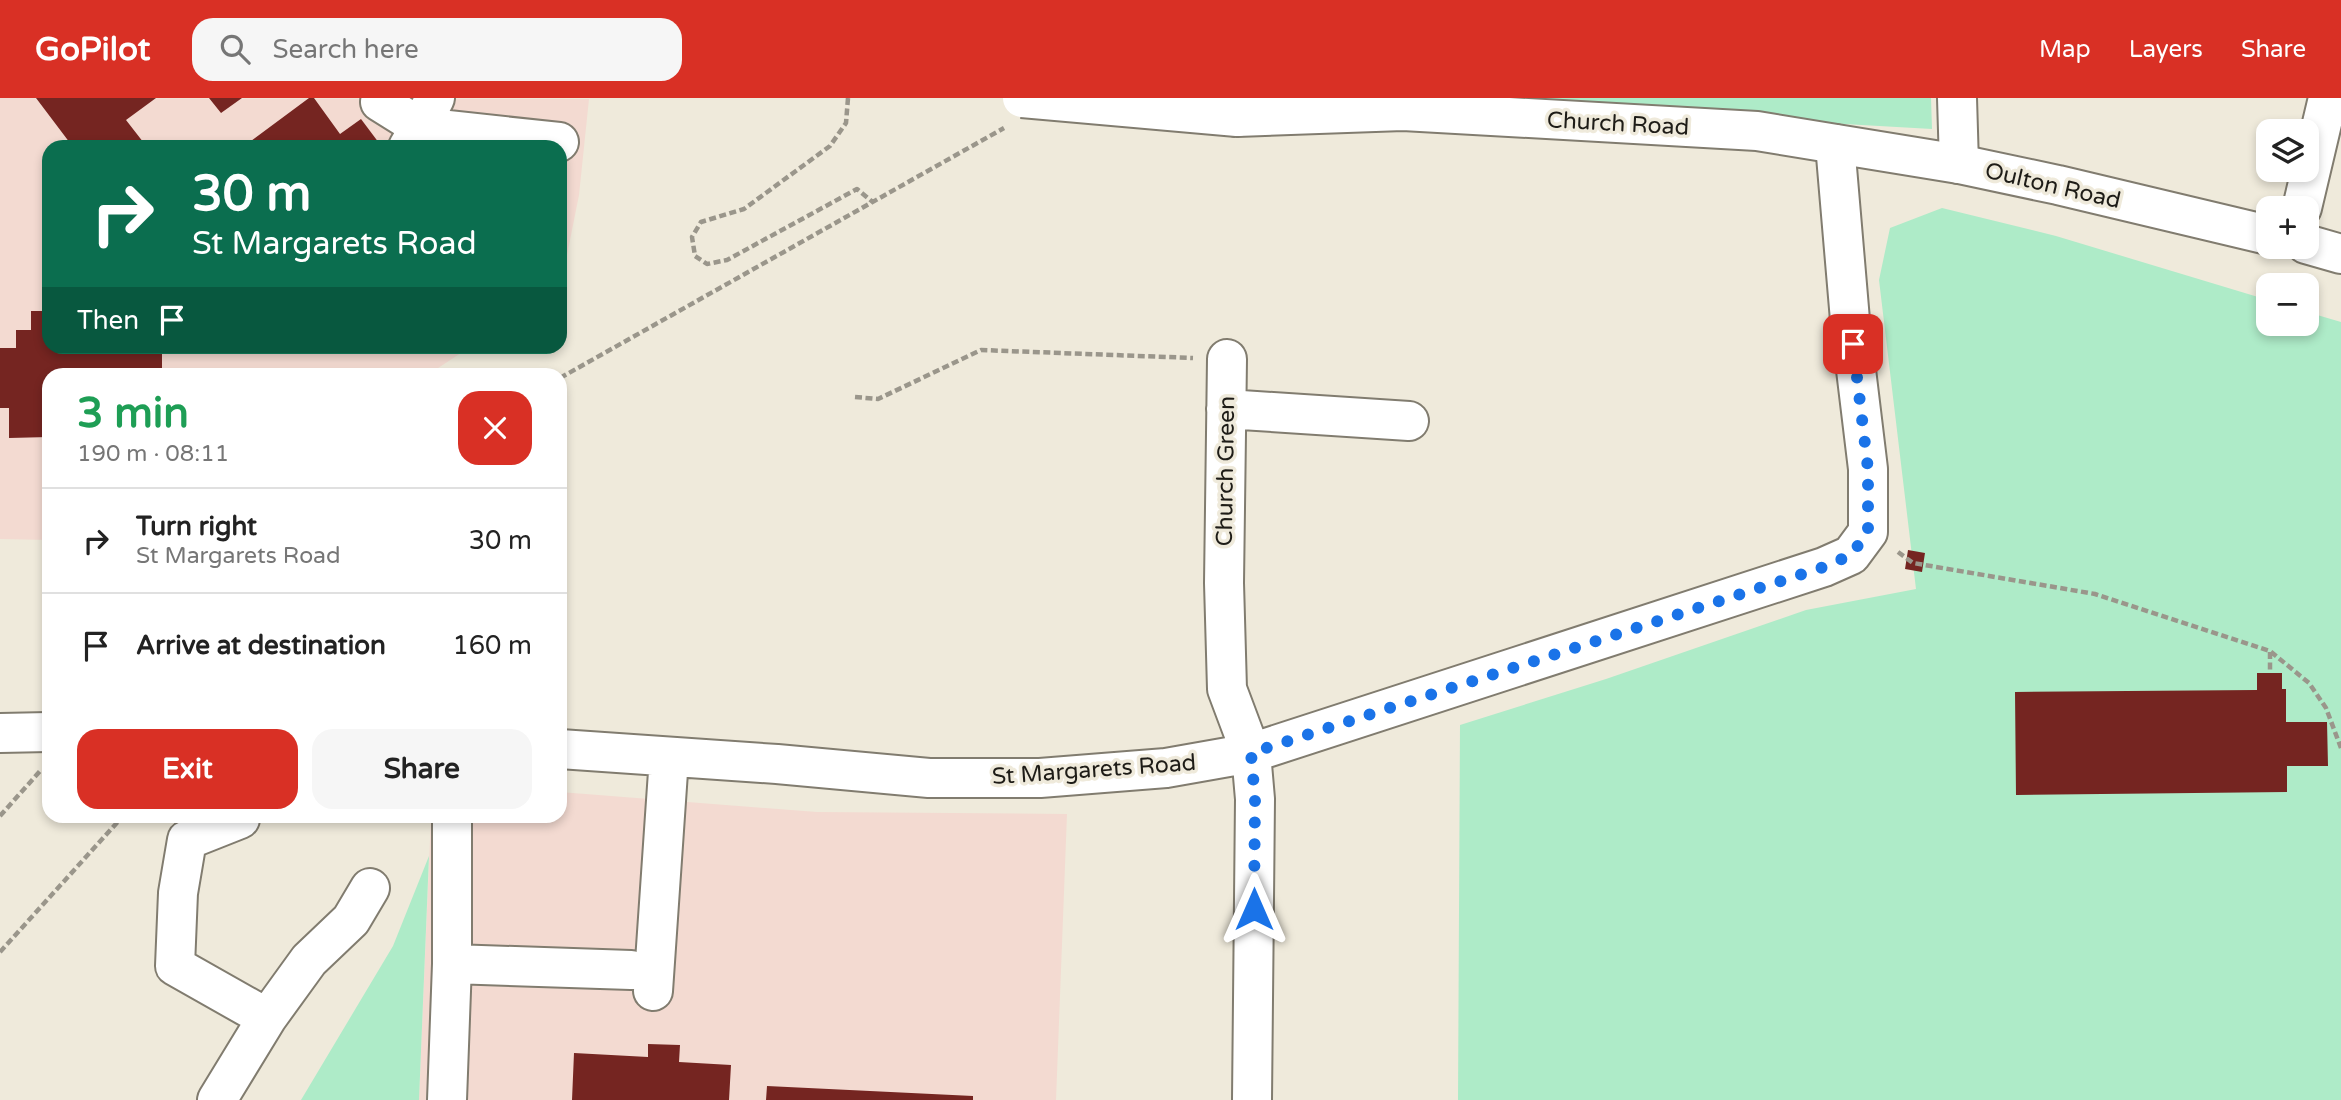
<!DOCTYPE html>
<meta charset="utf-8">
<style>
body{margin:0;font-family:"Varela Round",sans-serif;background:#f6f6f6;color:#222;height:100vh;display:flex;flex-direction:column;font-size:26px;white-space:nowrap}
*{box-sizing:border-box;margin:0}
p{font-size:23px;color:#767676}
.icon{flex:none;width:38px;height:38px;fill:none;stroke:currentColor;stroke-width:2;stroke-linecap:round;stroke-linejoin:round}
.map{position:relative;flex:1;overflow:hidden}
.sheet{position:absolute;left:42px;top:270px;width:525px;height:455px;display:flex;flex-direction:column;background:#fff;border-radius:21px;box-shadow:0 4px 10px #0003}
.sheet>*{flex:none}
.hud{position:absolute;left:42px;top:42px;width:525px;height:214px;border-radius:21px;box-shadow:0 4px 10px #0003;background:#0b6e4f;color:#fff;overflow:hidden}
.controls{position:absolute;left:2256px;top:21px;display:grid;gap:14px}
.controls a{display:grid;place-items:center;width:63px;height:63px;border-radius:14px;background:#fff;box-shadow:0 4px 10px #0003;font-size:35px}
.pin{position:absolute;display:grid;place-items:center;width:60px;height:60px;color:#fff;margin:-30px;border-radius:14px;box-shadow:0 4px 10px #0006}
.me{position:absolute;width:77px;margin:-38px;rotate:0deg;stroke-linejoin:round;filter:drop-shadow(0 0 5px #0008)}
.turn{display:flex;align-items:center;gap:24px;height:147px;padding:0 35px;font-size:32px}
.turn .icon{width:91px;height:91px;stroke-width:2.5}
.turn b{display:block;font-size:49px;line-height:60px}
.then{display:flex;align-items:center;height:66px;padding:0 35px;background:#0003;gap:14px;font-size:26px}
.round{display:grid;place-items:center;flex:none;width:74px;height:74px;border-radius:21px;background:#f6f6f6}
.headline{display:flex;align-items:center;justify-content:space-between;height:119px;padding:0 35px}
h1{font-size:42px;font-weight:700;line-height:52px;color:#1e9e55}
.button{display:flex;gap:14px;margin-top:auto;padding:14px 35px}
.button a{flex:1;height:80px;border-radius:21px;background:#d93025;color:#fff;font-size:28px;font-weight:700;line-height:80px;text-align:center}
.button a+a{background:#f6f6f6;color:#222}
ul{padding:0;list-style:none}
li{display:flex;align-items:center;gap:21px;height:105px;padding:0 35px;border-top:2px solid #e0e0e0}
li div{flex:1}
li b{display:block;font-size:26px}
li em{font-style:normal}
header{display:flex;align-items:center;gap:42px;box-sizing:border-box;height:98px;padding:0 35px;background:#d93025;color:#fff}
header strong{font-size:33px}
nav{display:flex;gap:38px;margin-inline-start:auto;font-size:24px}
.search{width:490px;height:63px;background:#f6f6f6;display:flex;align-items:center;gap:18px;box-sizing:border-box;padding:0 24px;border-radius:21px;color:#767676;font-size:26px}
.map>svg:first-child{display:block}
.education{fill:#f3dad1}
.green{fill:#aeebc8}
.building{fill:#752521}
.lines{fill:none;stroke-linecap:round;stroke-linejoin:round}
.minor-casing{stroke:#817c6f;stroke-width:42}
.major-casing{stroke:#817c6f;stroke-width:42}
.path{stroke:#9a968b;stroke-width:4.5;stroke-dasharray:7 3.5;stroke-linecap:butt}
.minor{stroke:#fff;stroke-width:38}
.major{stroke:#fff;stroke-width:38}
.major-bridge-casing{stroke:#817c6f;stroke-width:42;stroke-linecap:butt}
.major-bridge{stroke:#fff;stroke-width:38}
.route{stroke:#1a73e8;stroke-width:12;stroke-dasharray:0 21.6}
.labels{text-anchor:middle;stroke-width:7;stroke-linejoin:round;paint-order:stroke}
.street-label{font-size:23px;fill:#1e1c17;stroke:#efeadb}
</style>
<header>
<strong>GoPilot</strong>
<div class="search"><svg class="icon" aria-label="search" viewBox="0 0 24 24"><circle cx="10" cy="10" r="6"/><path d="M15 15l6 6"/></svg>Search here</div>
<nav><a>Map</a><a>Layers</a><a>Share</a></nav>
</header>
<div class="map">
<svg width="2341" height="1002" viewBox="0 0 2341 1002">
<rect width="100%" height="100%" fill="#efeadb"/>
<path class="education" d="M0,0l589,1 -10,96 -18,90 -1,-138h-511v199l421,1 -41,27h-380v166l-49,-1z
M560,694l257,20 250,2 -11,286h-637l12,-284h129z"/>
<path class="green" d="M1390,0h541l1,31z
M1942,110l114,28 212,64v24h38l1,-12 34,10v778h-883l2,-375 146,-46 200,-69 110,-21 -37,-309 11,-52z
M429,758l-10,244h-118l92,-154z"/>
<path class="building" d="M36,0h120l-30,22 21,27h-74z
M209,0h33l-21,15z
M309,0h5l26,36 21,-15 21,28h-139z
M31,213h18v35h113v28h-113v63l-40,1v-30h-9v-60h16v-18h15z
M1908,452l17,3 -3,19 -17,-3z
M2257,575h25v16h4v33h41l1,44h-41v26l-271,3 -1,-103 242,-2z
M648,946l32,1 -1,17 52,3 -2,35h-157l2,-47 74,4z
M767,988l206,10v4h-207z"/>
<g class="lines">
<defs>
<path id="minor" d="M1957,0l2,66
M380,4l40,25 15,-29
M408,49l12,-20 139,15
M2302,110l26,-110
M1227,261l-3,224 3,106 24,64 4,46 -3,301
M1226,311l183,12
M0,635l49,-1
M560,651l217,15 152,14h111l126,-10 85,-15 573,-186 27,-12 17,-23v-63l-18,-149 -15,-176
M240,718v3l-53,21 -9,53 -3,73 92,52
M452,866l179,6
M653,893l16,-234
M217,1002l50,-82 42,-58 42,-40 19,-32
M447,1002l5,-136v-148"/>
<path id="major" d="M1237,19l166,-6 354,20 202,33 99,21 210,50
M2306,146l35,10"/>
</defs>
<use href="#minor" class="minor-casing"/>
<use href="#major" class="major-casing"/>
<path class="path" d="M848,0l-2,25 -16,23 -86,63 -43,13 -9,15 3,19 12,8 20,-4 130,-71 17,14
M560,280l444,-250
M855,299l23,2 103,-49 212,8
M1898,454l15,11 182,31 175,57 39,32 17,25 15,40
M2270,554v21
M0,718l41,-46
M0,854l123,-136"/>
<use href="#minor" class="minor"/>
<use href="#major" class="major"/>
<defs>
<path id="major-bridge" d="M1022,0l215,19"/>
</defs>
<use href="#major-bridge" class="major-bridge-casing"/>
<use href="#major-bridge" class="major-bridge"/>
</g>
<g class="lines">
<path class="route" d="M1254,811l1,-110 -4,-46 573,-186 27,-12 17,-23v-63l-15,-125"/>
</g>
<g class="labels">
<g class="street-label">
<text transform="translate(1618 25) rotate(3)" y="8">Church Road</text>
<text transform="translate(2053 87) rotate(13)" y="8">Oulton Road</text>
<text transform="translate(1225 373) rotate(-89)" y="8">Church Green</text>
<text transform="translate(1094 671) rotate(-4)" y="8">St Margarets Road</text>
</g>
</g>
</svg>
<div class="controls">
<a><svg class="icon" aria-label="layers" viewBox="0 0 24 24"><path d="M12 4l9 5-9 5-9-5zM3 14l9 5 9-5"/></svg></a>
<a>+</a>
<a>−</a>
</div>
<div class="pin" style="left:1853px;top:246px;background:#d93025"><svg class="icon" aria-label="arrive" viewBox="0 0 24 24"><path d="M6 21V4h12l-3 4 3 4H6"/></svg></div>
<svg class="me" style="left:1254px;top:811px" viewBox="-20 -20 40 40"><path d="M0-17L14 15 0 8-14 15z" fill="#1a73e8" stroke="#fff" stroke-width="4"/></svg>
<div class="hud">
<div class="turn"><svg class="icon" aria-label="right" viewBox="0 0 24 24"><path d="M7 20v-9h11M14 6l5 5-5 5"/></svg><div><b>30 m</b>St Margarets Road</div></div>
<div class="then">Then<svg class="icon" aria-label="arrive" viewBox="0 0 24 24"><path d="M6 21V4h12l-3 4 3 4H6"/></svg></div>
</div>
<section class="sheet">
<div class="headline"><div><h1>3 min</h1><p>190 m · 08:11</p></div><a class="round" style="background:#d93025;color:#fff"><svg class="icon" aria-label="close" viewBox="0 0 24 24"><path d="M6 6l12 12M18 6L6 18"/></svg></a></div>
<ul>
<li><svg class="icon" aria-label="right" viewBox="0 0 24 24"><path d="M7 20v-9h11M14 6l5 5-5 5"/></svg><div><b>Turn right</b><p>St Margarets Road</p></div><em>30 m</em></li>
<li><svg class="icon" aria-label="arrive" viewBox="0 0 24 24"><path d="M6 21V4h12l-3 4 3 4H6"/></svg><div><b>Arrive at destination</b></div><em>160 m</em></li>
</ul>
<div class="button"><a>Exit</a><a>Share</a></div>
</section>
</div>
